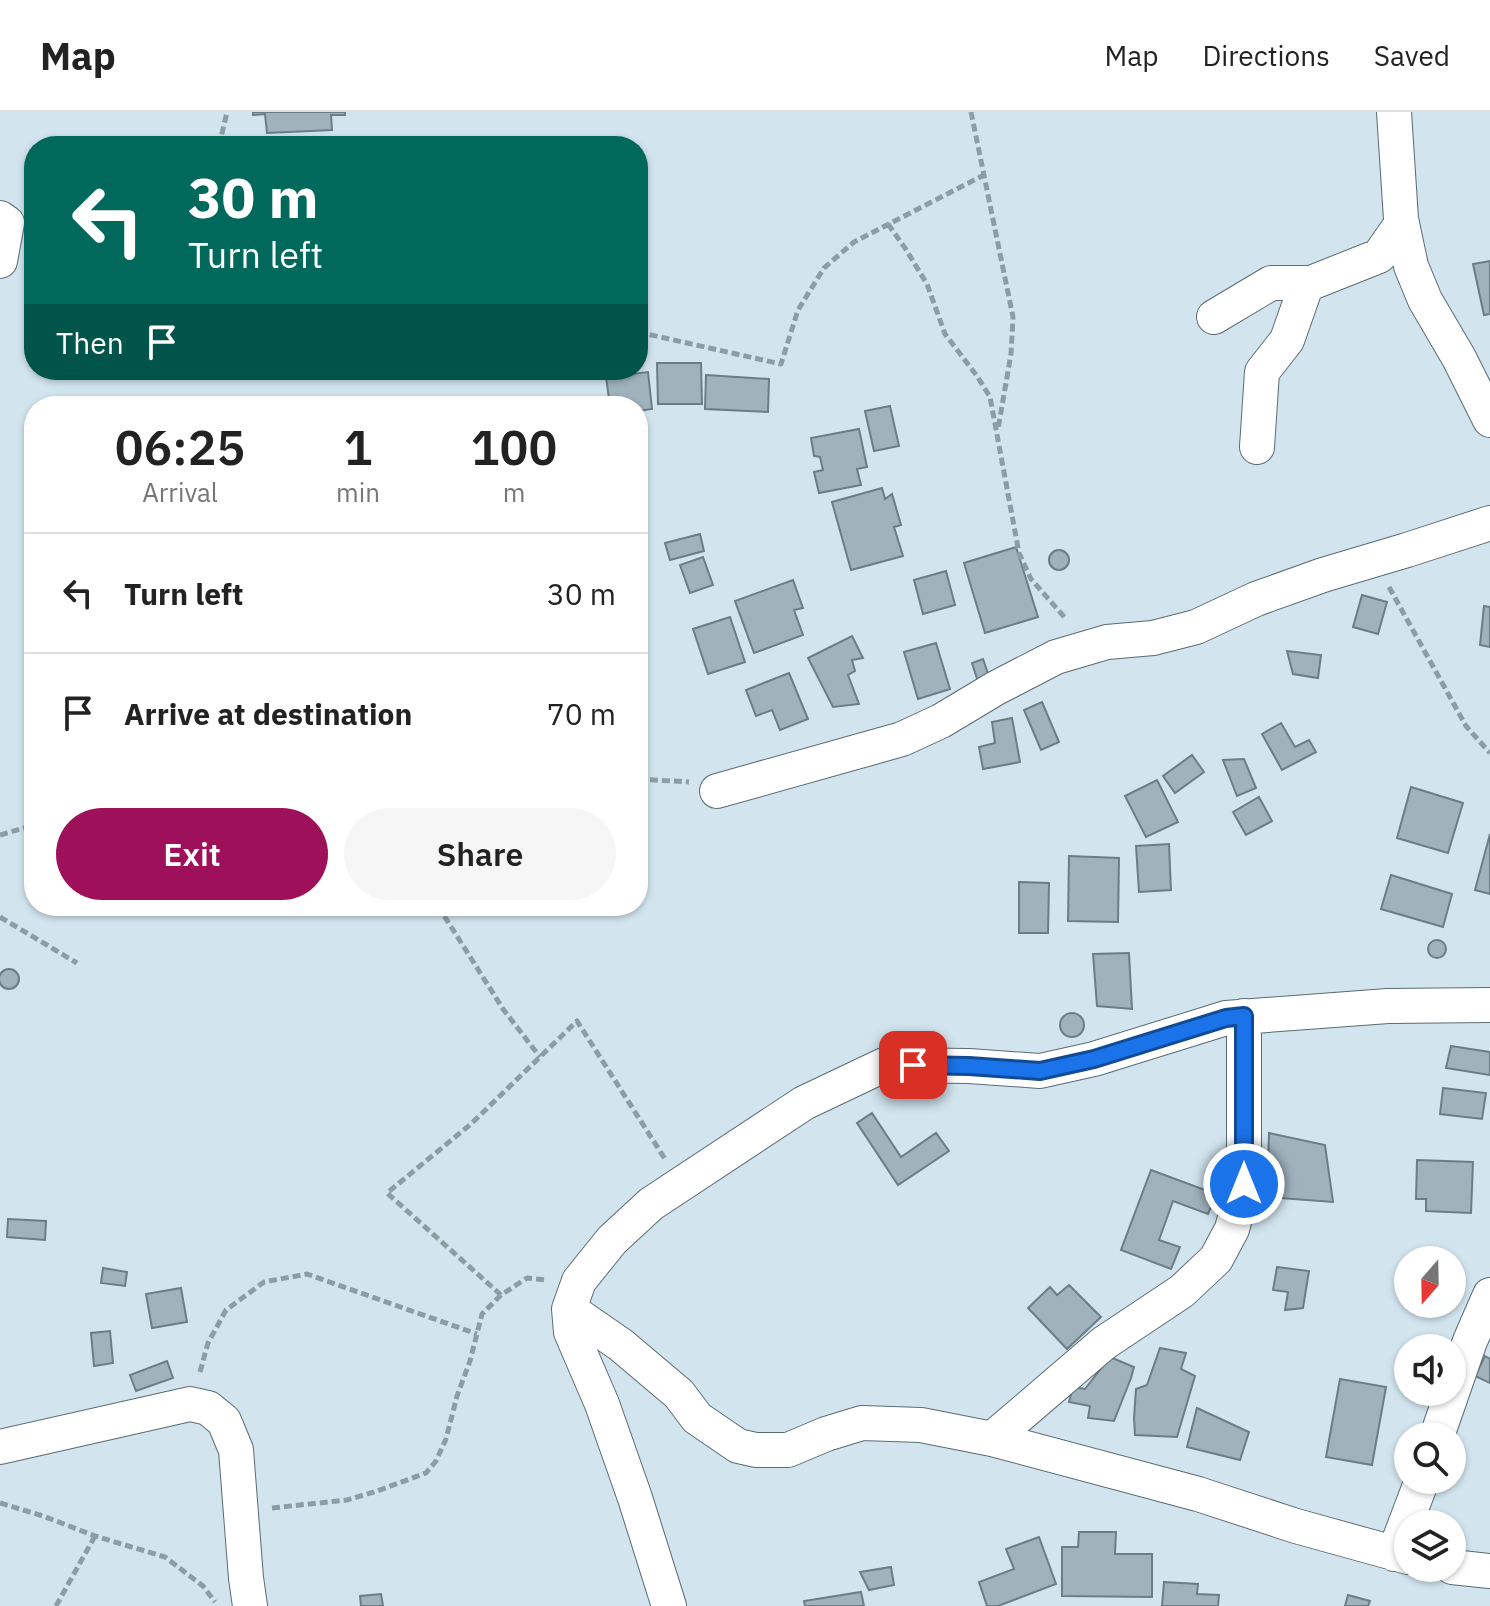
<!DOCTYPE html>
<style>
body{margin:0;font-family:"IBM Plex Sans",sans-serif;background:#f6f6f6;color:#222;height:100vh;display:flex;flex-direction:column;font-size:30px;white-space:nowrap}
*{box-sizing:border-box;margin:0}
p{font-size:26px;color:#767676}
.icon{flex:none;width:44px;height:44px;fill:none;stroke:currentColor;stroke-width:2;stroke-linecap:round;stroke-linejoin:round}
.map{position:relative;flex:1;overflow:hidden}
.sheet{position:absolute;left:24px;top:284px;width:624px;height:520px;display:flex;flex-direction:column;background:#fff;border-radius:32px;box-shadow:0 2px 6px #0004}
.sheet>*{flex:none}
.top-card{position:absolute;left:24px;top:24px;width:624px;height:244px;border-radius:32px;box-shadow:0 2px 6px #0004;background:#00695c;color:#fff;overflow:hidden}
.needle{width:52px;rotate:200deg}
.controls{position:absolute;left:1394px;top:1134px;display:grid;gap:16px}
.controls a{display:grid;place-items:center;width:72px;height:72px;border-radius:50%;background:#fff;box-shadow:0 2px 6px #0004;font-size:40px}
.pin{position:absolute;display:grid;place-items:center;width:68px;height:68px;color:#fff;margin:-34px;border-radius:16px;box-shadow:0 4px 12px #0006}
.me{position:absolute;width:88px;margin:-44px;rotate:0deg;stroke-linejoin:round;filter:drop-shadow(0 0 6px #0008)}
.turn{display:flex;align-items:center;gap:28px;height:168px;padding:0 32px;font-size:36px}
.turn .icon{width:104px;height:104px;stroke-width:2.5}
.turn b{display:block;font-size:56px;line-height:68px}
.then{display:flex;align-items:center;height:76px;padding:0 32px;background:#0003;gap:16px;font-size:30px}
.eta{display:flex;justify-content:space-evenly;align-items:center;height:136px;text-align:center}
.eta b{font-size:48px;font-weight:600;line-height:56px}
.cta{display:flex;gap:16px;margin-top:auto;padding:16px 32px}
.cta a{flex:1;height:92px;border-radius:48px;background:#9f105a;color:#fff;font-size:32px;font-weight:600;line-height:92px;text-align:center}
.cta a+a{background:#f6f6f6;color:#222}
ul{padding:0;list-style:none}
li{display:flex;align-items:center;gap:24px;height:120px;padding:0 32px;border-top:2px solid #e0e0e0}
li div{flex:1}
li b{display:block;font-size:30px}
li em{font-style:normal}
header{display:flex;align-items:center;gap:48px;box-sizing:border-box;height:112px;padding:0 40px;background:#fff;border-bottom:2px solid #e0e0e0}
header strong{font-size:38px}
nav{display:flex;gap:44px;margin-inline-start:auto;font-size:28px}
.map>svg:first-child{display:block}
.building{fill:#a0b3bd;stroke:#6b7d86;stroke-width:2}
.lines{fill:none;stroke-linecap:round;stroke-linejoin:round}
.minor-casing{stroke:#596b74;stroke-width:36}
.path{stroke:#8e9da4;stroke-width:5;stroke-dasharray:8 4;stroke-linecap:butt}
.minor{stroke:#fff;stroke-width:34}
.route-casing{stroke:#114b97;stroke-width:20}
.route{stroke:#1a73e8;stroke-width:14}
</style>
<header>
<strong>Map</strong>
<nav><a>Map</a><a>Directions</a><a>Saved</a></nav>
</header>
<div class="map">
<svg width="1490" height="1494" viewBox="0 0 1490 1494">
<rect width="100%" height="100%" fill="#d2e5ef"/>
<path class="building" d="M253,0h92v3h-14l1,15 -65,3 -2,-19 -12,1z
M1490,149v53l-6,1 -11,-51z
M657,251h44l1,41h-44z
M648,260l4,37 -14,2v-5h-28l-4,-29z
M706,263l63,4 -1,33 -63,-3z
M890,294l9,40 -25,5 -9,-40z
M859,317l8,38 -10,2 4,16 -42,8 -5,-21 9,-2 -3,-13 -6,-1 -3,-18z
M882,376l3,11 7,-5 9,31 -7,2 9,29 -52,14 -19,-68z
M700,422l4,17 -34,9 -5,-17z
M1016,435l22,70 -53,16 -21,-70z
M1049 448a10 10 0 1 1 20 0a10 10 0 1 1-20 0Z
M703,445l10,28 -23,8 -10,-28z
M946,459l9,34 -32,9 -9,-34z
M793,468l10,28 -9,2 9,25 -49,18 -19,-52z
M1362,483l25,7 -9,32 -25,-7z
M1484,494l6,1v40l-10,-2z
M730,505l15,45 -37,12 -15,-45z
M852,524l11,22 -11,2 3,11 -7,4 11,29 -26,3 -25,-49z
M936,531l14,46 -32,10 -14,-47z
M1287,539l34,4 -3,23 -25,-4z
M983,547l10,29 -12,3 -9,-28z
M789,561l19,46 -28,11 -8,-20 -16,6 -10,-26z
M1042,590l17,40 -18,8 -17,-40z
M1012,606l8,44 -37,7 -4,-22 16,-4 -3,-21z
M1281,611l14,24 14,-7 7,12 -34,18 -20,-36z
M1192,643l12,17 -29,21 -12,-17z
M1244,647l12,29 -19,8 -14,-36z
M1157,668l21,42 -32,15 -21,-41z
M1411,675l52,16 -15,50 -51,-15z
M1259,685l13,24 -26,14 -13,-23z
M1490,722v60l-15,-4z
M1169,732l2,46 -32,2 -3,-46z
M1069,744l50,2 -1,64 -50,-1z
M1391,763l61,19 -9,33 -62,-18z
M1019,770l30,1 -1,50h-29z
M1428 837a9 9 0 1 1 18 0a9 9 0 1 1-18 0Z
M1129,841l3,56 -35,-3 -4,-52z
M-1 867a10 10 0 1 1 20 0a10 10 0 1 1-20 0Z
M1060 913a12 12 0 1 1 24 0a12 12 0 1 1-24 0Z
M1451,934l39,6v23l-44,-7z
M1443,976l43,5 -4,26 -42,-5z
M872,1001l29,44 35,-24 13,18 -51,34 -41,-62z
M1269,1021l56,12 8,57 -66,-5z
M1417,1048l56,2 -2,51 -45,-2v-12h-10z
M1151,1058l65,24 -8,20 -35,-13 -14,39 21,7 -9,22 -50,-19z
M8,1107l38,2 -1,19 -38,-3z
M1277,1155l32,4 -6,37 -18,2 3,-18 -15,-2z
M103,1156l24,4 -2,14 -24,-3z
M1069,1173l32,32 -34,32 -39,-41 22,-21 7,8z
M181,1176l6,34 -35,6 -6,-34z
M110,1219l3,32 -19,3 -3,-33z
M1160,1236l26,5 -5,16 14,7 -18,61 -42,-2 -1,-17 2,-29 11,-4z
M1485,1244l5,3v24l-15,-7z
M1110,1245l24,10 -3,11 -17,43 -26,-3 2,-12 -21,-4 4,-15 12,2z
M167,1249l6,17 -37,13 -6,-16z
M1340,1267l46,8 -14,78 -46,-8z
M1197,1296l52,24 -9,28 -53,-13z
M1079,1420h37l-1,22h37v43l-90,-1v-49h16z
M1039,1425l17,47 -58,22h-11l-8,-24 35,-13 -8,-20z
M891,1455l3,18 -25,5 -9,-18z
M1164,1470l34,2 -1,10 22,1 -1,11h-56z
M861,1480l3,14h-59l-1,-5z
M381,1482l2,12h-22l-1,-10z
M1348,1483l22,6 -2,5h-23z"/>
<g class="lines">
<defs>
<path id="minor" d="M1394,0l7,107 10,47 14,34 34,58 31,62
M0,106l7,5 -7,38
M1214,205l57,-34h40l68,-27 23,-33
M1257,335l5,-75 25,-32 20,-57
M717,679l185,-52 39,-18 55,-33 60,-31 51,-15 46,-4 43,-11 60,-28 67,-24 84,-25 83,-27
M569,1197l52,36 58,49 18,24 41,28 18,4h32l38,-16 36,-11 59,2 71,14 206,55 98,32 112,31
M1437,1324l33,-95 20,-46
M992,1327l112,-96 78,-52 34,-32 16,-30 12,-45v-168
M0,1335l190,-43 18,4 16,13 12,29 10,128 4,28
M1394,1442l28,-74
M1452,1455l38,4
M669,1494l-34,-108 -33,-94 -31,-72 -2,-23 10,-28 33,-41 39,-36 153,-101 80,-38 85,1 71,5 54,-12 132,-41 162,-12 102,-1"/>
</defs>
<use href="#minor" class="minor-casing"/>
<path class="path" d="M971,0l42,205 -2,37 -13,75
M184,34l37,-7
M219,34l8,-34
M888,112l17,24 22,36 18,50 32,42 13,21 29,156 12,26 35,40
M638,220l143,32 17,-54 26,-42 30,-26 130,-67
M1389,475l77,139 24,27
M638,667l51,3
M0,723l34,-10
M438,794l65,103 37,48
M0,805l77,46
M501,1183l-114,-102 84,-69 106,-103 88,138
M200,1260l8,-29 18,-33 38,-28 43,-8 170,60
M0,1391l43,13 52,20 70,21 38,29 12,16
M272,1396l75,-8 30,-9 49,-18 10,-12 10,-22 11,-43 13,-35 12,-47 19,-19 26,-17 20,2
M56,1494l39,-70"/>
<use href="#minor" class="minor"/>
</g>
<g class="lines">
<defs>
<path id="route" d="M913,953l56,1 71,5 54,-12 132,-41 18,-2v168"/>
</defs>
<use href="#route" class="route-casing"/>
<use href="#route" class="route"/>
</g>
</svg>
<div class="controls">
<a><svg class="needle" viewBox="-14 -14 28 28"><path d="M0-13l5 13h-10z" fill="#e53935"/><path d="M0 13l5-13h-10z" fill="#767676"/></svg></a>
<a><svg class="icon" aria-label="sound" viewBox="0 0 24 24"><path d="M4 9h4l5-4v14l-5-4H4zM17 9q2 3 0 6"/></svg></a>
<a><svg class="icon" aria-label="search" viewBox="0 0 24 24"><circle cx="10" cy="10" r="6"/><path d="M15 15l6 6"/></svg></a>
<a><svg class="icon" aria-label="layers" viewBox="0 0 24 24"><path d="M12 4l9 5-9 5-9-5zM3 14l9 5 9-5"/></svg></a>
</div>
<div class="pin" style="left:913px;top:953px;background:#d93025"><svg class="icon" aria-label="arrive" viewBox="0 0 24 24"><path d="M6 21V4h12l-3 4 3 4H6"/></svg></div>
<svg class="me" style="left:1244px;top:1072px" viewBox="-20 -20 40 40"><circle r="17" fill="#1a73e8" stroke="#fff" stroke-width="3"/><path d="M0-11L8 9 0 5-8 9z" fill="#fff"/></svg>
<div class="top-card">
<div class="turn"><svg class="icon" aria-label="left" viewBox="0 0 24 24"><path d="M17 20v-9H6M10 6l-5 5 5 5"/></svg><div><b>30 m</b>Turn left</div></div>
<div class="then">Then<svg class="icon" aria-label="arrive" viewBox="0 0 24 24"><path d="M6 21V4h12l-3 4 3 4H6"/></svg></div>
</div>
<section class="sheet">
<div class="eta">
<div><b>06:25</b><p>Arrival</p></div>
<div><b>1</b><p>min</p></div>
<div><b>100</b><p>m</p></div>
</div>
<ul>
<li><svg class="icon" aria-label="left" viewBox="0 0 24 24"><path d="M17 20v-9H6M10 6l-5 5 5 5"/></svg><div><b>Turn left</b></div><em>30 m</em></li>
<li><svg class="icon" aria-label="arrive" viewBox="0 0 24 24"><path d="M6 21V4h12l-3 4 3 4H6"/></svg><div><b>Arrive at destination</b></div><em>70 m</em></li>
</ul>
<div class="cta"><a>Exit</a><a>Share</a></div>
</section>
</div>
